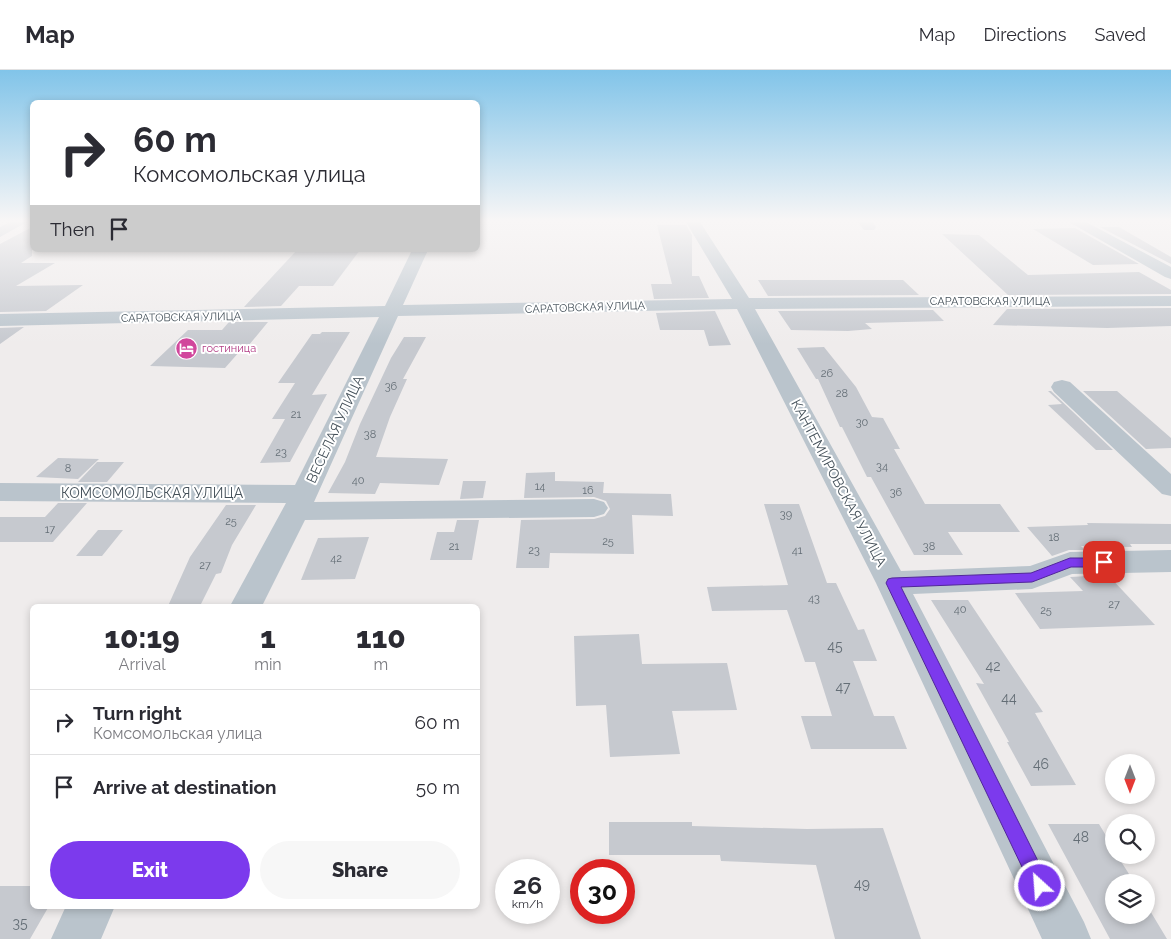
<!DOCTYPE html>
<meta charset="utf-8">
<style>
body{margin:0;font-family:Raleway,sans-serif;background:#f7f7f7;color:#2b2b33;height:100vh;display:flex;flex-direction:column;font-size:19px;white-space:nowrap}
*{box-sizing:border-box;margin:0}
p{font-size:16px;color:#7c7c81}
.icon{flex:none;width:28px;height:28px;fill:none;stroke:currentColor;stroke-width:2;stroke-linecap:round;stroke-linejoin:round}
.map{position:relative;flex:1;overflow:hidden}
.sheet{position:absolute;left:30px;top:534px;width:450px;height:305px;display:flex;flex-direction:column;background:#fff;border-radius:8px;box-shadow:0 2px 8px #0003}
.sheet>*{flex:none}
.banner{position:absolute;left:30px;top:30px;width:450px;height:152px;border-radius:8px;box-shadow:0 2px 8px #0003;background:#fff;color:#2b2b33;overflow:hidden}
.needle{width:32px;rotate:180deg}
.tools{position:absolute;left:1105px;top:684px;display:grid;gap:10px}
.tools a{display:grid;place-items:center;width:50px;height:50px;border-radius:50%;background:#fff;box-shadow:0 2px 8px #0003;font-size:25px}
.speed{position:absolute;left:495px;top:789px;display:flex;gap:10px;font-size:25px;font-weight:700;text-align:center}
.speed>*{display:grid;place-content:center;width:65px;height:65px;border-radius:50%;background:#fff;box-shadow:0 2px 8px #0003;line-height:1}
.speed small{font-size:12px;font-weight:400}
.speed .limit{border:8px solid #d22;background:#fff;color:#111}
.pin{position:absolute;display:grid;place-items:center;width:42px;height:42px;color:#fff;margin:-21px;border-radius:10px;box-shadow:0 2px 8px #0006}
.me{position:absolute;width:55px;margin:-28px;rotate:334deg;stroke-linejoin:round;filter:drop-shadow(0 0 4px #0008)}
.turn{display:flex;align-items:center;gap:18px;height:105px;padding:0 20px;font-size:22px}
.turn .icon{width:65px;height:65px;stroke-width:2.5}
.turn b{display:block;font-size:35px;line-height:42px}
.then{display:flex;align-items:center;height:48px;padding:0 20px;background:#0003;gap:10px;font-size:19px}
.eta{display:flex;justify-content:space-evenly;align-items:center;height:85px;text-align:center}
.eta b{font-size:30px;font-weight:800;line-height:35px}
.cta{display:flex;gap:10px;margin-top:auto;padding:10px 20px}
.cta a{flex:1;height:58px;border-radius:30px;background:#7c3aed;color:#fff;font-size:20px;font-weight:800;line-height:58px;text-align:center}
.cta a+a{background:#f7f7f7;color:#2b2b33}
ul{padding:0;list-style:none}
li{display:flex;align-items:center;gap:15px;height:65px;padding:0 20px;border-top:1px solid #e1e1e2}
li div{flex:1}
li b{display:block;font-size:19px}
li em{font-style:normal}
header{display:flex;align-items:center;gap:30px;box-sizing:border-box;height:70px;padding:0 25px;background:#fff;border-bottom:1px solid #e1e1e2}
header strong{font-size:24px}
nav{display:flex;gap:28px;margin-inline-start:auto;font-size:18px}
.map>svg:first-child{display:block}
.building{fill:#c6c9cf}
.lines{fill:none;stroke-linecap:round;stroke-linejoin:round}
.minor{fill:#bac4cc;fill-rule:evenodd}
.route{fill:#7c3aed;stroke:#51269a}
.labels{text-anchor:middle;stroke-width:4;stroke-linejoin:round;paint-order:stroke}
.far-street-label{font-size:11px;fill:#445059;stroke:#fff}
.far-hotel-label{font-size:11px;fill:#b23c85;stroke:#fff;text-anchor:start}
.number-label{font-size:11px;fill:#646e76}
.street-label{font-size:14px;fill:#445059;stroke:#fff}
.near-number-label{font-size:14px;fill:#646e76}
</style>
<header>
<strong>Map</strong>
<nav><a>Map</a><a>Directions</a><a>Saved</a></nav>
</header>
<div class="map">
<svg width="1171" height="869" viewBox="0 0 1171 869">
<rect width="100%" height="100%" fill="#efecec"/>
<path class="building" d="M657,155h29l6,10v41h7l10,22 -55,1 -3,-15h21z
M32,157v29l-11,7h34l-39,23 67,-1 -37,26 -46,1v-68z
M1100,157h19l52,30v7z
M1075,158l64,36 -46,1 -60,-36z
M942,164l37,1 49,40 111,-3 32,18v4l-163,1z
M297,180h63l-27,36h-34l-18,20 -37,1z
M758,210h145l16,15 -151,1z
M1171,238v18l-64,2 -114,-3 14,-16z
M933,240l11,11 -79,2 7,6 -24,2 -57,-1 -13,-19z
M715,241l16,34 -22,1 -5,-16h-44l-4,-17z
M229,252h39l-24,29h-4l-15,17 -75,-2 38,-36h34z
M24,257l-24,17v-16z
M322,262h28l-38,63 15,-1 -37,68 -30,1 25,-44h-13l23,-36h-17l34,-49h8z
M404,267h22l-23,42h4l-17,38 -14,40 72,2 -9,26 -59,-2 -5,11 -47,-1 17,-31 15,-38 31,-66z
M824,277l32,40 16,30 11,1 17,31h-6l31,55h75l20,28h-72l15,23h-49l-43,-78h-4l-25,-50h-2l-22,-48h-2l-19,-31z
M1048,321h3l62,59h-17l-48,-45 14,-1z
M1083,321h34l54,47v10l-25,1z
M58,388l41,1 -21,20 -42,-2z
M97,392h27l-17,20h-29z
M555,402v9l49,1 -1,11 68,1 2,22 -41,-1 2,39 -84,-1 -1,15h-33l5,-48 73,-1 11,-3 5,-7 -4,-8 -12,-4 -70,1 2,-25z
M463,411h23l-3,17 -23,1z
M58,433h29l-34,39h-53v-25h45z
M764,434h35l28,79h9l22,47 6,-1 13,32h-24l21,55h20l13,33h-96l-10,-33h31l-17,-54h-10l-18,-52 -75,1 -5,-24 81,-2z
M226,435h30l-24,40 -11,28 -5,1 -16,32h-32l22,-49z
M457,450h22l-7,40h-42l7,-28h17z
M1087,453l84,1v20h-41l2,3 -51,-1 4,4h-16l-17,6 -25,-29 61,-2z
M98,460h25l-21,26h-26z
M369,467l-14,42 -54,1 17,-42z
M1108,505l47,50 -115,4 -25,-36 68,-2 -13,-14z
M931,530h37l75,112 -8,1 41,72 -45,1 -24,-44h2l-33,-59 8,1z
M639,564l3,30 85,-1 10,47 -65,1 8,43 -70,3 -4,-52 -30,1 -2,-70z
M609,752h83v4l115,3 76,-1 38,111h-86l-19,-74 -95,-4 -1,-6h-111z
M1048,754h51l15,25v6h3l17,27h-20v33h32v-11l21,35h-57z
M0,816h32v20h17l-19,33h-30z"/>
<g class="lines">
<path class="minor" d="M10,152h17l-27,15v-10z
M686,152h14l49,76 422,-2v10l-416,3 146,262 129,-5 40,-14 101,-2v22l-99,2 -40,15 -119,5 171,328 7,17h-49l-166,-356 -139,-274 -339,7 -84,186 280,-3 10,3 4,6 -4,6 -10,3 -289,3 -43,86h-32l56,-103 -286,-2v-18l295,2 84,-168 -379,9v-12l385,-8 27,-56h16l-25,55 329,-6z
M858,152h14l4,5 -2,3h-10z
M1069,152h17l85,45v12l-6,-2z
M1062,310l8,2 101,92v22l-9,-2 -108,-102 -3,-5 3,-5z
M66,836h49l-14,33h-50z"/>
</g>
<linearGradient id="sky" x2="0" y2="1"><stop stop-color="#81c4e9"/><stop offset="0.55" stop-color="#f8f6f6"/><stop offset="1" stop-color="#f8f6f6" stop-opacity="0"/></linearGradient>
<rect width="1171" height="274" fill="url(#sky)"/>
<path class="route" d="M1070,488h34l4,1 2,3 -2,3 -4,2h-33l-39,15 -131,5 146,292 3,7 -3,6 -7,3 -6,-3 -148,-309 2,-4 4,-1 139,-5z"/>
<defs>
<symbol id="hotel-disc" viewBox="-11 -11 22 22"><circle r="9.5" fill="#d1479c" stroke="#fff"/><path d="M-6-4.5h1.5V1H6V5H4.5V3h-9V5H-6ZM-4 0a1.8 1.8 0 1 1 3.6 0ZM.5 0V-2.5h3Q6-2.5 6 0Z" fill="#fff"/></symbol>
</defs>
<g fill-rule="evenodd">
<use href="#hotel-disc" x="174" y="266" width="25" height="25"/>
</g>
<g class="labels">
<g class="far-street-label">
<text x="990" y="235">САРАТОВСКАЯ УЛИЦА</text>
<text transform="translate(585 237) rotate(-2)" y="4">САРАТОВСКАЯ УЛИЦА</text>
<text transform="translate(181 247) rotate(-1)" y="4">САРАТОВСКАЯ УЛИЦА</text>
</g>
<g class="far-hotel-label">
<text x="202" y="282">гостиница</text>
</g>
<g class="number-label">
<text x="827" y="307">26</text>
<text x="391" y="320">36</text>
<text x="842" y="327">28</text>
<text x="296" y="348">21</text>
<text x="862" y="356">30</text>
<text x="370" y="368">38</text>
<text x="281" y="386">23</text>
<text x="882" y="400">34</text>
<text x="68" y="402">8</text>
<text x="358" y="414">40</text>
<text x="540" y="420">14</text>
<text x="588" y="424">16</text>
<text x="896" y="426">36</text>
<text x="786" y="448">39</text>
<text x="231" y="455">25</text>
<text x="50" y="463">17</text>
<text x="1054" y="471">18</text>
<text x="608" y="475">25</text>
<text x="454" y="480">21</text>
<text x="929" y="480">38</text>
<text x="534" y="484">23</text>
<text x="797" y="484">41</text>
<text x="336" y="492">42</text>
<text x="205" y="499">27</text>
<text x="814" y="532">43</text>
<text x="1114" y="538">27</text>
<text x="960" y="543">40</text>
<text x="1046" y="544">25</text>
</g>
<g class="street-label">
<text transform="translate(335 359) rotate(-65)" y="5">ВЕСЕЛАЯ УЛИЦА</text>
<text transform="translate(839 413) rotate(62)" y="5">КАНТЕМИРОВСКАЯ УЛИЦА</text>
<text x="152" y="428">КОМСОМОЛЬСКАЯ УЛИЦА</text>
</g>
<g class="near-number-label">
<text x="835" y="581">45</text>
<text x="993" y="601">42</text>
<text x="843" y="622">47</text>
<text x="1009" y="633">44</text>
<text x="1041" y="699">46</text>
<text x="1081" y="772">48</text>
<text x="862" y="819">49</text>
<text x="20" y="858">35</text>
</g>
</g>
</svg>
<div class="tools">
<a><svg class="needle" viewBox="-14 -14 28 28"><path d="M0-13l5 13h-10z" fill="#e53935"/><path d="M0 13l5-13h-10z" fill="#7c7c81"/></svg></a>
<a><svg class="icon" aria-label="search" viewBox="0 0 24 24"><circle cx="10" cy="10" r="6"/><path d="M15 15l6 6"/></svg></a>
<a><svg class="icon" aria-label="layers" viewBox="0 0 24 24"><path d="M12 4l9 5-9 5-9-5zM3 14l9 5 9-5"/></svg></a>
</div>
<div class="speed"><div>26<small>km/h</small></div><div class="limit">30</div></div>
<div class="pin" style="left:1104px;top:492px;background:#d93025"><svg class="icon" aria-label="arrive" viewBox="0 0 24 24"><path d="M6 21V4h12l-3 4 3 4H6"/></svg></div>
<svg class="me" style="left:1040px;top:816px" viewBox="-20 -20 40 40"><circle r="17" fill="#7c3aed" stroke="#fff" stroke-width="3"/><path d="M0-11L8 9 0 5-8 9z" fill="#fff"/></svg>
<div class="banner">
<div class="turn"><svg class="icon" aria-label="right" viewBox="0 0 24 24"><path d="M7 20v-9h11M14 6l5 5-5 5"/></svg><div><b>60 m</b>Комсомольская улица</div></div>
<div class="then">Then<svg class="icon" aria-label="arrive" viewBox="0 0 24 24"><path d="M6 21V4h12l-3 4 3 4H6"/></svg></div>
</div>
<section class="sheet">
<div class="eta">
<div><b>10:19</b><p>Arrival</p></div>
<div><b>1</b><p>min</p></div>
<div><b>110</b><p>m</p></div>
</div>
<ul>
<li><svg class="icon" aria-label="right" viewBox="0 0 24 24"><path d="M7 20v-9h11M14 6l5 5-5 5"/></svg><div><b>Turn right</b><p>Комсомольская улица</p></div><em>60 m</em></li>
<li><svg class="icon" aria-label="arrive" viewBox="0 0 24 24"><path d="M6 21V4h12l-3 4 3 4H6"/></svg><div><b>Arrive at destination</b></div><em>50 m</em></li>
</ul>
<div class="cta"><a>Exit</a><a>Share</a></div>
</section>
</div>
